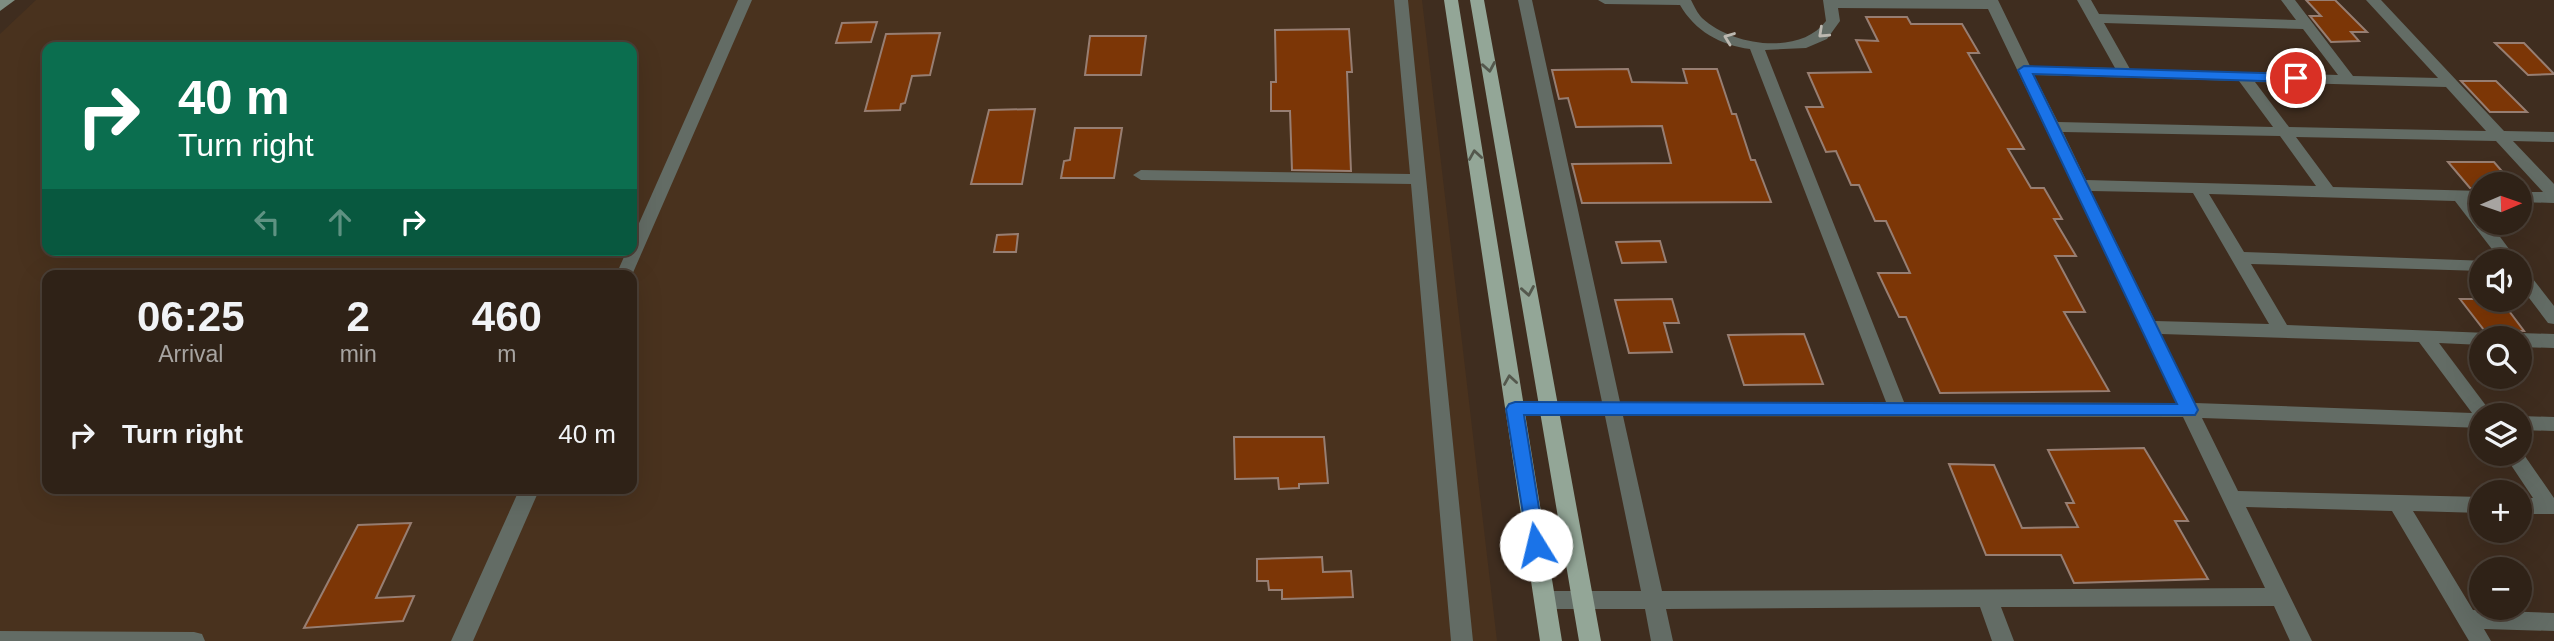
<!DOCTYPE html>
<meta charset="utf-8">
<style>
body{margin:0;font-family:Helvetica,sans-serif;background:#3b2f24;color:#f1f3f6;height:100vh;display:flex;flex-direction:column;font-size:26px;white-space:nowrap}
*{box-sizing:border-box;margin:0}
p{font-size:23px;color:#a7a4a1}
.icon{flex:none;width:38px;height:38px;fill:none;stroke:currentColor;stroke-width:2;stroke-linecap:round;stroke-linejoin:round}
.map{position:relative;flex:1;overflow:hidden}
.details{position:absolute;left:42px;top:270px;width:595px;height:224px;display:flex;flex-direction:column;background:#2f2217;border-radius:14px;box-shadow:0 7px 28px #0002,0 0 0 2px #4a3f36}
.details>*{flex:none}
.top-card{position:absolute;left:42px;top:42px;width:595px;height:214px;border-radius:14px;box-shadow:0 7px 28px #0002,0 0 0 2px #4a3f36;background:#0b6e4f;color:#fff;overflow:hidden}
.needle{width:46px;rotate:88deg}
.buttons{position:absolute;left:2469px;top:172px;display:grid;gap:14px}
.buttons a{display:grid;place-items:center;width:63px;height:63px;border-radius:50%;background:#2f2217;box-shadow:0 7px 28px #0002,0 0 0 2px #4a3f36;font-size:35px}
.pin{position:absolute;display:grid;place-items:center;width:60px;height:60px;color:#fff;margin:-30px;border:4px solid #fff;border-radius:50%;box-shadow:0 2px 7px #0007}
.me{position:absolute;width:77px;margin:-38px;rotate:351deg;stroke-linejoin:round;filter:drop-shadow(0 0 5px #0008)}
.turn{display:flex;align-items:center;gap:24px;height:147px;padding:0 21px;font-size:32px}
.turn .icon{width:91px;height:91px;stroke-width:2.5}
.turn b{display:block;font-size:49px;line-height:60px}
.lanes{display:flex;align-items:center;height:66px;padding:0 21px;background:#0003;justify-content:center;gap:35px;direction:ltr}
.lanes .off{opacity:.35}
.eta{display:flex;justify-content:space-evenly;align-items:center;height:119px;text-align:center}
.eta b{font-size:42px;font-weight:800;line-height:49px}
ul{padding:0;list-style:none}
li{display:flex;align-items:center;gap:21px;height:91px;padding:0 21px}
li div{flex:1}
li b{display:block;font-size:26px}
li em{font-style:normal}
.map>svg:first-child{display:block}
.built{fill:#49321e;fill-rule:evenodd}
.building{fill:#7c3606;stroke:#977e72;stroke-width:2}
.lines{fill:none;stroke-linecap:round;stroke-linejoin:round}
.street{fill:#636c65;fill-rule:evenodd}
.secondary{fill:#7e8d81;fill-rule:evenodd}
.primary{fill:#93a697;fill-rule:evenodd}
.oneway{stroke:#bcb8b0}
.oneway2{stroke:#54584d}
.route{fill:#1a73e8;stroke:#114b97;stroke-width:2}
</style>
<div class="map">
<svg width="2554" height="641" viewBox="0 0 2554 641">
<rect width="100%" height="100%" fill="#3f2d1f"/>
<path class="built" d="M36,0h1386l75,641h-1497v-607zM47,47h585v203h-585zM47,275h585v213h-585z"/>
<path class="building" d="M2306,0h29l32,32h-16l8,9 -28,1 -21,-26h11z
M1866,17h41l4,7h51l17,29h-11l56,96h-16l23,39h13l18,31h-8l22,37h-21l30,56h-21l45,79 -169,2 -34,-76h-7l-21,-44h32l-24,-52h-11l-16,-36h-8l-15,-34 -10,1 -20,-45h17l-15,-34 63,-1 -15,-32 22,1z
M877,22l-6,20 -35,1 6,-20z
M1349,29l3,43h-5l4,99 -59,-1 -2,-59h-19v-29h5l-1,-52z
M940,33l-10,42 -18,1 -7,27 -4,1 -1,6 -35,1 21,-77z
M1090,36h56l-5,39h-56z
M2495,43h29l30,31 -26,1z
M1628,69l4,13 55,1 -4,-14h34l15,45h4l15,46h4l16,42 -189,1 -10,-39 99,-1 -9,-37 -86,1 -8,-29 -9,1 -7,-29z
M2461,81h35l31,31h-37z
M1035,109l-13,75h-51l18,-74z
M1075,128h47l-8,50h-53l3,-17 6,-1z
M2448,162h46l19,22h-31v4h-12z
M1018,234l-2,18h-22l3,-17z
M1660,241l6,21 -44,1 -6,-21z
M1672,299l7,24h-15l8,29 -43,1 -14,-53z
M2460,299h40l24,32 -40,-1z
M1804,334l19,50 -79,1 -16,-50z
M1234,437h90l4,46 -29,1v4l-20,1 -1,-11 -43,1z
M2144,448l44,73h-13l33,58 -134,4 -13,-28h-75l-37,-91 45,1 28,63 56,-1 -12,-24h8l-26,-53z
M411,523l-35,75 38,-2 -11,25 -99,7 54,-103z
M1322,557l1,15 28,-1 2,26 -71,2v-9h-13l-1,-9h-11v-22z"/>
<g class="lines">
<path class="street" d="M738,0h14l-120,275h-16l11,-25h5v-11z
M1394,0h14l65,641h-22l-40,-457 -270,-4 -8,-5 8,-5 269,4z
M1518,0h14l88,402h266l-136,-353c-30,-4 -55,-18 -70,-44l-75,-1 -7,-4h93c3,6 7,14 11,18 30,28 98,38 124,3l-3,-21h175l32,66 85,2 -38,-68h14l8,14 197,6 -15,-20h14l58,76 85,2 -72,-78h15l123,131 50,1v10l-41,-1 41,43v19l-34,-1v-10h23l-47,-51 -200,-4 37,50 149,4v10h-10l10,12v9h7l29,39h-17l-46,-60 -246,-7 35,58 244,9h-6v10l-231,-7 36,61 201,8 3,5h-9v7l-43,-2 54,72h-11v13l-280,-10 36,73 244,6v16l-69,-2 60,99 81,3v18l-70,-2 7,12h-22l-77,-130 -146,-4 66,134h-22l-16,-35 -273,1 13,34h-22l-12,-34 -314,2 7,32h-22l-6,-32h-100l-7,-3 -3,-6 3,-6 7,-3h96l-36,-175h-90l-7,-2 -2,-5 2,-5 7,-2h87zM1838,8l150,1 189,394 -273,-1 -139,-352 41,-2 21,-9 13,-18zM2104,23l199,6 35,46 -208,-6zM2034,75l205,6 34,46 -215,-5zM2255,82l191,5 40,44 -197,-4zM2063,132l217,4 36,50 -230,-6zM2091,191l102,2 76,131 -114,-3zM2161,334l258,8 53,71 -277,-10zM1623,416l560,1 82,171 -603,3z
M2520,268l6,2 28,36v18l-6,-1 -28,-37z
M2520,333l34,1v14l-34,-1v-9h-8z
M2520,416l34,1v14l-34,-1z
M2520,449l34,49v16h-34v-16h13l-30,-45h17z
M520,488h20l-67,153h-22z
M0,631l194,1 8,2 3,7h-205z"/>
<path class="secondary" d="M0,0h15l-15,11z"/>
<path class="primary" d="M1444,0h14l104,641h-22z
M1470,0h14l117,641h-22z"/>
</g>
<defs><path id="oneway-chevron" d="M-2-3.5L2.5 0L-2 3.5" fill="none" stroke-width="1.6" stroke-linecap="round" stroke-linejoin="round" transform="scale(1.75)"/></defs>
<g class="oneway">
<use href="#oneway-chevron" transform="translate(1823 33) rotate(137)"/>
<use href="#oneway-chevron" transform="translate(1729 38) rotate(-159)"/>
</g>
<g class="oneway2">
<use href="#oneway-chevron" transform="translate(1489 67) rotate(80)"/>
<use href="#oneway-chevron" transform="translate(1475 155) rotate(-99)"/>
<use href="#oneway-chevron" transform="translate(1528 291) rotate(80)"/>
<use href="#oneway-chevron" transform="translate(1510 380) rotate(-99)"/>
</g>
<path class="route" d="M2024,66l272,8 7,4 -7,4 -263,-8 165,336 -3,5h-671l21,130 -3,6 -6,2 -7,-2 -23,-142 3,-5 6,-2 662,2 -159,-334z"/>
</svg>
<div class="buttons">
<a><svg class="needle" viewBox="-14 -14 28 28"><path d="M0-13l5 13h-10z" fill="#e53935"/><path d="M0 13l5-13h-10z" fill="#a7a4a1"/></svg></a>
<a><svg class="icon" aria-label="sound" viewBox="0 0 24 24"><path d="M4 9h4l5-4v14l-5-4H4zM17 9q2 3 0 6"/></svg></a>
<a><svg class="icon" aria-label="search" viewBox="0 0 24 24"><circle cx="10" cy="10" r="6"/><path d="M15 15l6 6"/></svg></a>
<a><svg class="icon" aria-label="layers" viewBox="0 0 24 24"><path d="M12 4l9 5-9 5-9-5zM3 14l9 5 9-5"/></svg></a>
<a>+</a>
<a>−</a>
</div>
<div class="pin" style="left:2296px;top:78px;background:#d93025"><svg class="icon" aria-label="arrive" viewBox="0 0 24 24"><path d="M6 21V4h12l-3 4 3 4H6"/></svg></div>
<svg class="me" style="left:1536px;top:545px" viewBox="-20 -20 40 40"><circle r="19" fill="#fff"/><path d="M0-13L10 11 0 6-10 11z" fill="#1a73e8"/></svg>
<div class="top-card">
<div class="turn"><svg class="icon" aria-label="right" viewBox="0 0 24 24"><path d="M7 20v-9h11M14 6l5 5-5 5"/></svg><div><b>40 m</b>Turn right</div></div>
<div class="lanes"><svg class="icon off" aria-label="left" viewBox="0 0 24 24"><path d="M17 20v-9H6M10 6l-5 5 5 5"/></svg><svg class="icon off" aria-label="ahead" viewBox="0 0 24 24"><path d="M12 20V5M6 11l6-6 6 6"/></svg><svg class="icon" aria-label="right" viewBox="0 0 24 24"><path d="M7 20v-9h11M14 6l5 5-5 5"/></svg></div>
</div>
<section class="details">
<div class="eta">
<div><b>06:25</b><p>Arrival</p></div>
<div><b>2</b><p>min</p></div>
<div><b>460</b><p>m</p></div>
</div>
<ul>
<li><svg class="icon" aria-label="right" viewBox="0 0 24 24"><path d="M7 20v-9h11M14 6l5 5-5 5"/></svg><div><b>Turn right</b></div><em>40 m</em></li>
</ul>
</section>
</div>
